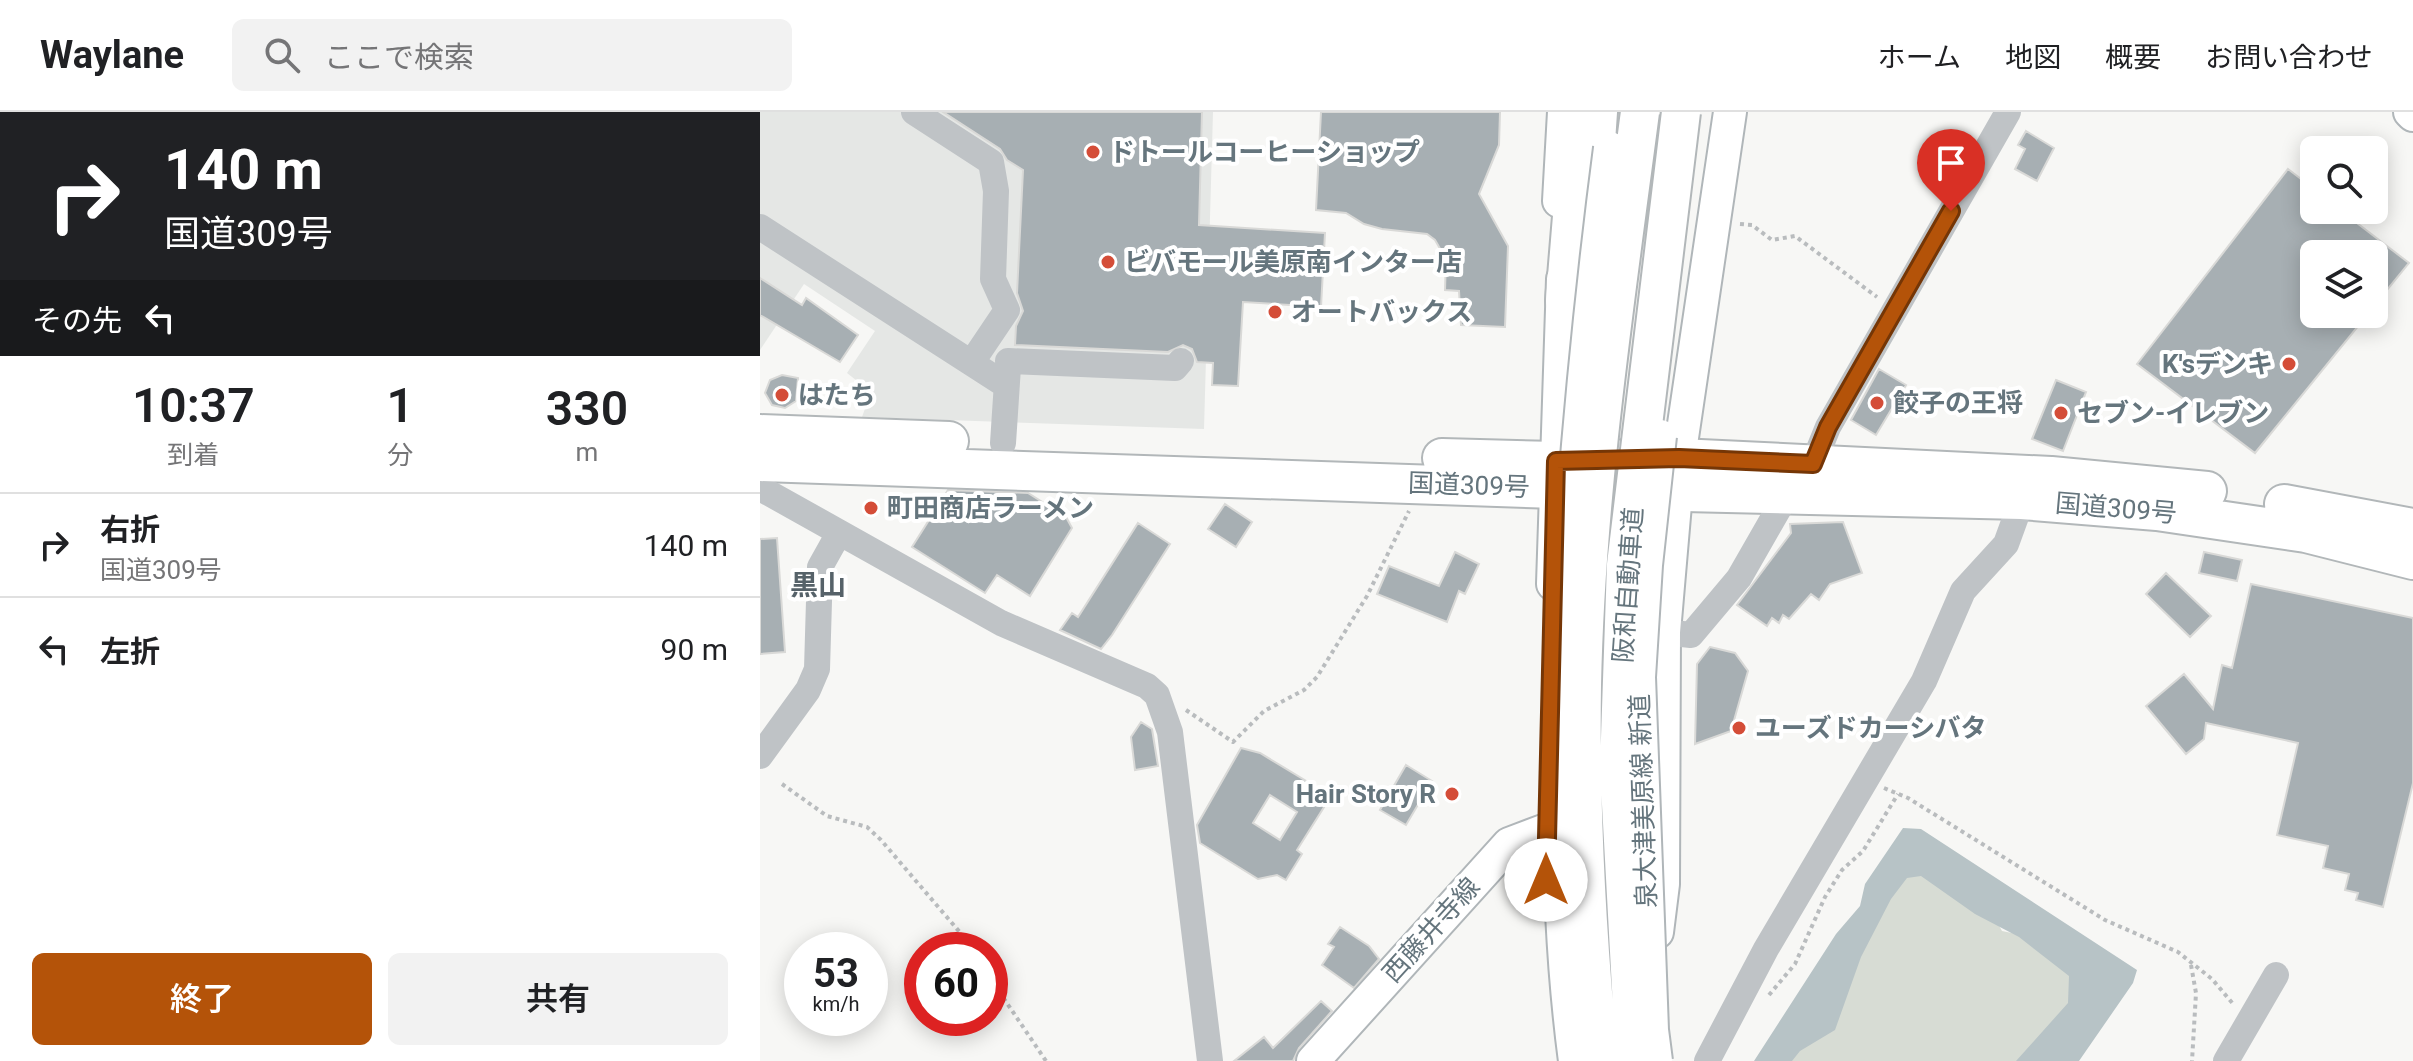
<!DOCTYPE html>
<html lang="ja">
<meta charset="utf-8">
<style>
body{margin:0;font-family:Roboto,"Noto Sans JP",sans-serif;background:#f2f2f2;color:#202124;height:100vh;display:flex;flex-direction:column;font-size:30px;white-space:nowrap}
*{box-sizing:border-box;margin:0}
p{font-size:26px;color:#757577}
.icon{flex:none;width:44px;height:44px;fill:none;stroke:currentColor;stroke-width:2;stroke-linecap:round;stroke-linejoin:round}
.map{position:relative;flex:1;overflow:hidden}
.sheet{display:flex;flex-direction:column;background:#fff;width:760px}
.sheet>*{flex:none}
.hud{background:#202124;color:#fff;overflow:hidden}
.fabs{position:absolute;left:1540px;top:24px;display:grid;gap:16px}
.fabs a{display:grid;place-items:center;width:88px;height:88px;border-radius:12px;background:#fff;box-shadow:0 4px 20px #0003;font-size:40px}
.speed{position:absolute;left:24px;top:820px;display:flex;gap:16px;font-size:40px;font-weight:700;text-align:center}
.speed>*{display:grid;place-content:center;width:104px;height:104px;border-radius:50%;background:#fff;box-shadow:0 4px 20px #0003;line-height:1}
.speed small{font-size:20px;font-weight:400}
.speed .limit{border:12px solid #d22;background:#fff;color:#111}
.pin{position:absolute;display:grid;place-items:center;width:68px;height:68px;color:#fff;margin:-82px -34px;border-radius:50% 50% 50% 0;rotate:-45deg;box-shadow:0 0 8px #0007}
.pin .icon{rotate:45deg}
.me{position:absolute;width:88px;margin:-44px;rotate:0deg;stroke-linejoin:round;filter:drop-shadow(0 0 6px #0008)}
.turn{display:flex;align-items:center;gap:28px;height:168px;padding:0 32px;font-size:36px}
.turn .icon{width:104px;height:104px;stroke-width:2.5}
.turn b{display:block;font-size:56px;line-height:68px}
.then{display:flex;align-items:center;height:76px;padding:0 32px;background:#0003;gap:16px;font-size:30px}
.eta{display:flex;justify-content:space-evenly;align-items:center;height:136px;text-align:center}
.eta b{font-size:48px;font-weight:600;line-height:56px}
.button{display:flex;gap:16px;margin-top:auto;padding:16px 32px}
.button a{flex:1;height:92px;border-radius:12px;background:#b45309;color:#fff;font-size:32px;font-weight:600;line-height:92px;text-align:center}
.button a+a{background:#f2f2f2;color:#202124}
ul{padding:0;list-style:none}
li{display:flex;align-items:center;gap:24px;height:104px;padding:0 32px;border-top:2px solid #e0e0e0}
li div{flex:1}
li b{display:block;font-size:30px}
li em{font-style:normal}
header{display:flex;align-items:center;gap:48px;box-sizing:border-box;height:112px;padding:0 40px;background:#fff;border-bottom:2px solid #e0e0e0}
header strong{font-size:38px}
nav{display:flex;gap:44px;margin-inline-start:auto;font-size:28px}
.search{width:560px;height:72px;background:#f2f2f2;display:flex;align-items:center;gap:20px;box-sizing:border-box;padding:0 28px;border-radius:12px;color:#757577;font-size:30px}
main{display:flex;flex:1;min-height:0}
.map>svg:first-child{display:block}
.built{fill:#e5e7e5}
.green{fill:#d7dcd4}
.water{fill:#b7c3c6}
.building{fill:#a7afb3;stroke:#d9d9d7;stroke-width:2;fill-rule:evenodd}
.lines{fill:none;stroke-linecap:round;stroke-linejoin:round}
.major-casing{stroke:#b0b6b9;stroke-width:36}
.highway-casing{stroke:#b2b7b9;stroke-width:42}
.path{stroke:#b9bcbe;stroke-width:4;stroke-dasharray:4 4;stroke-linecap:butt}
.minor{stroke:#bfc3c6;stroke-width:26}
.major{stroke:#fff;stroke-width:32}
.highway{stroke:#fff;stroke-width:38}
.major-bridge-casing{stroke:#b0b6b9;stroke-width:36;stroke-linecap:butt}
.highway-bridge-casing{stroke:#b2b7b9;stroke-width:42;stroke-linecap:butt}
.major-bridge{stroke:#fff;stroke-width:32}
.highway-bridge{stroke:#fff;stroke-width:38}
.route-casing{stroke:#753606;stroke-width:20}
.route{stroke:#b45309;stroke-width:14}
.poi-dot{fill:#d44d38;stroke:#fff;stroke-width:3}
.labels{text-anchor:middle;stroke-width:8;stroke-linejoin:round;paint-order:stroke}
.poi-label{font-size:26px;font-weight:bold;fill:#65757d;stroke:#fff;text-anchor:start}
.street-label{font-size:26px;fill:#65757d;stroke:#fff}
.neighbourhood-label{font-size:28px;font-weight:bold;fill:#566269;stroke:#fff}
</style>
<header>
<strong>Waylane</strong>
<div class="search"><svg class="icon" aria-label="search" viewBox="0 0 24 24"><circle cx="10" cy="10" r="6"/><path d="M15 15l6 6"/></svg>ここで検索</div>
<nav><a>ホーム</a><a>地図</a><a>概要</a><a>お問い合わせ</a></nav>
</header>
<main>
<section class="sheet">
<div class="hud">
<div class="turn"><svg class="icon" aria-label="right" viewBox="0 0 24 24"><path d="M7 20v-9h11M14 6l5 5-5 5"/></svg><div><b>140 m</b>国道309号</div></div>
<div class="then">その先<svg class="icon" aria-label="left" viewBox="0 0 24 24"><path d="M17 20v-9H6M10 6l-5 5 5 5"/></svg></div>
</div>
<div class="eta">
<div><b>10:37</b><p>到着</p></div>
<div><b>1</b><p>分</p></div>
<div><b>330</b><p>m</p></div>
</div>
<ul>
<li><svg class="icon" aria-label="right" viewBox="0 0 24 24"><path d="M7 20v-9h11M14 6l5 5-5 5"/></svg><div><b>右折</b><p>国道309号</p></div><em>140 m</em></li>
<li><svg class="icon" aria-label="left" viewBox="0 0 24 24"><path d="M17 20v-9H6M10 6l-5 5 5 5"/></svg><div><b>左折</b></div><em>90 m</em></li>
</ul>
<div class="button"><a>終了</a><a>共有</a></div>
</section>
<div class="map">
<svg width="1653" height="949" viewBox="0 0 1653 949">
<rect width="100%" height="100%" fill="#f7f7f5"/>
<path class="built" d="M0,0h453l-9,317 -342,-12 9,-25 -24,-19 28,-42 -71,-47 -44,66z"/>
<path class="green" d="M1175,758l55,39 12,22 35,7 48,44 -60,79h-242l69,-88 46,-97z"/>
<path class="water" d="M1143,716l18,1 216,141 -4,13 -54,78h-63l52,-58 1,-27 -50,-39 -44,-23 -54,-38 -14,2 -16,21 -30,58 -26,73 -35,21 -8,10h-38l82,-127 24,-28 5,-22z"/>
<path class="building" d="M183,0h259l-3,113 126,8 -4,74 -78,-5 -5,84 -26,-1 1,-22 -16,-1 -5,-13 -9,-4 -15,7 -153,-7 1,-19 7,-15 -6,-18 6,-123 -16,-10 -7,-11z
M561,0h179l-1,33 -20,49 29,52 -3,81 -44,-2 -2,-34 -14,-1 1,-31 -11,-19 -8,-6 -45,-5 -18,-5 -18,-11 -30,-3z
M1266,19l28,17 -17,33 -22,-12 10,-20 -7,-4z
M1528,57l26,20v21h26l69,53 -35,43v-52h-60v60h54l-113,139 -118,-89z
M0,166l42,27 4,-7 52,37 -18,27 -80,-47z
M1119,257l27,16 -30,50 -25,-15z
M22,263l16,3 -2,23 -11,7 -13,-3 -7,-12 5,-13z
M1296,268l30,12 -23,59 -31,-12z
M188,378l80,3 38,24 6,11 -42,68 -33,-21 -12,18 -73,-46z
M465,392l27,18 -16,25 -28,-18z
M1083,410l19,51 -32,11 -11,16 -8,-6 -22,25 -6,-4 -4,8 -7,-5 -5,8 -30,-21 54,-72 -1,-9z
M378,411l32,21 -58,91 -11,14 -41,-19 12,-17 6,4z
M17,426l8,114 -25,2v-115z
M695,440l24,12 -14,30 -6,-3 -12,31 -70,-28 12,-28 50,20z
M1444,440l38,8 -5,21 -38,-8z
M1406,461l45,43 -21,21 -44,-43z
M1491,472l162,34v165l-30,124 -27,-7 2,-7 -13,-3 4,-16 -26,-6 5,-22 -51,-11 21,-92 -92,-20 -2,16 -18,15 -40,-48 38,-32 29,35 9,-44 10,3z
M950,535l25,6 13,18 -17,60 -36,13 2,-80z
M381,610l11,7 6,37 -23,4 -4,-33z
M481,636l19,5 71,43 -34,54 5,4 -16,26 -9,-5 -19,4 -58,-36 -3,-18zM510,683l27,17 -17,28 -27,-17z
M646,653l26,16 -26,44 -26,-15z
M580,815l29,19 10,13 -25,29 -32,-23 12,-18 -6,-3z
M561,889l11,10 -33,37 -6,13h-59l30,-24 9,11z"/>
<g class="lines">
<defs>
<path id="major" d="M1650,0l3,3
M799,89l5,-89
M793,472l10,-305
M897,820l6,-48 1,-252 15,-174 51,-346
M553,949l196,-217 37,-14 41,-1"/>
<path id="highway" d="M832,89l6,-89
M805,189l11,-133
M0,322l189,7
M682,346l114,3 123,-3 372,18 156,15
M0,350l796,27 466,11 135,11 149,22 107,27
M1524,392l129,24"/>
</defs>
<use href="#major" class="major-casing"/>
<use href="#highway" class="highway-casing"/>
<path class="path" d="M980,112l12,1 20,15 23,-4 82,61
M426,598l47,32 31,-31 40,-21 13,-13 50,-81 42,-85
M22,672l45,32 40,11 14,13 94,110
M1124,676l24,10 197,122 73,32 34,27 22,26
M1431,853l5,28 -4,68
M230,866l56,83
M1009,883l26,-31 30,-67 17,-27 21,-19 35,-57"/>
<path class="minor" d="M154,0l77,50 5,29 -3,88 14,31 -35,52
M0,115l244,157
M248,249l167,7 6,-7
M243,331l5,-76
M1053,352l15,-37 180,-315
M0,376l241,135 146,63 10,9 13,37 40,329
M904,520l27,3 48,-57 47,-82
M0,644l48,-66 9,-21 3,-102 19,-34
M947,949l59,-112 158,-268 39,-90 43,-47 16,-44
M1466,949l50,-86"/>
<use href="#major" class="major"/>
<use href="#highway" class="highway"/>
<defs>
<path id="major-bridge" d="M815,949c-22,-166 -17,-336 -6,-503 10,-137 23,-273 41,-410
M896,949l-4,-31 -13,-353 7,-112 14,-129"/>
<path id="highway-bridge" d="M839,949c-12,-125 -19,-250 -17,-376 4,-191 33,-383 58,-573
M875,949l-16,-294 7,-202 55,-453"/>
</defs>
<use href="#major-bridge" class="major-bridge-casing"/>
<use href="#highway-bridge" class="highway-bridge-casing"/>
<use href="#major-bridge" class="major-bridge"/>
<use href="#highway-bridge" class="highway-bridge"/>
</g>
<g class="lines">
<defs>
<path id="route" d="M786,768l10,-419 123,-3 134,6 15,-37 123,-216"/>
</defs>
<use href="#route" class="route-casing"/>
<use href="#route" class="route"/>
</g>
<g class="poi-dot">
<circle cx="333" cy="40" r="8"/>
<circle cx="348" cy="150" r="8"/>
<circle cx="515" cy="200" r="8"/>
<circle cx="1529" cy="252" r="8"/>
<circle cx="22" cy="283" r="8"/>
<circle cx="1117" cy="291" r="8"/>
<circle cx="1301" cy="301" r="8"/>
<circle cx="111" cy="396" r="8"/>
<circle cx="979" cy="616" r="8"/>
<circle cx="692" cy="682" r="8"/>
</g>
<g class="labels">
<g class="poi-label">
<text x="349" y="49">ドトールコーヒーショップ</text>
<text x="364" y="159">ビバモール美原南インター店</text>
<text x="531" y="209">オートバックス</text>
<text x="1513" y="261" text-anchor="end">K'sデンキ</text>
<text x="38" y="292">はたち</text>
<text x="1133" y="300">餃子の王将</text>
<text x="1317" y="310">セブン-イレブン</text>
<text x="127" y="405">町田商店ラーメン</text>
<text x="995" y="625">ユーズドカーシバタ</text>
<text x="676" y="691" text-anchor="end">Hair Story R</text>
</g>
<g class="street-label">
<text transform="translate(709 373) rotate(2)" y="9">国道309号</text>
<text transform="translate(1356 396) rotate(5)" y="9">国道309号</text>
<text transform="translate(868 473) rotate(-86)" y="9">阪和自動車道</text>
<text transform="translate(883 689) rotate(-92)" y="9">泉大津美原線 新道</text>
<text transform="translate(671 818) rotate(-48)" y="9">西藤井寺線</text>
</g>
<g class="neighbourhood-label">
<text x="58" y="483">黒山</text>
</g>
</g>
</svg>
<div class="fabs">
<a><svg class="icon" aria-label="search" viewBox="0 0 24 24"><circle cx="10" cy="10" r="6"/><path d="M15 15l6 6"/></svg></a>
<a><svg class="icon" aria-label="layers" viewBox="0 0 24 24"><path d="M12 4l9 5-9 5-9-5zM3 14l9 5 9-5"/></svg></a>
</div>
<div class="speed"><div>53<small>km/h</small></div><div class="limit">60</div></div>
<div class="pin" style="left:1191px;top:99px;background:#d93025"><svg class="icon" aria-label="arrive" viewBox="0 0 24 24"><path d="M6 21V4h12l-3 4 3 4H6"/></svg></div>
<svg class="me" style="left:786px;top:768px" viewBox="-20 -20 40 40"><circle r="19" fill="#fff"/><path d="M0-13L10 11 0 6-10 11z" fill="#b45309"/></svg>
</div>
</main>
